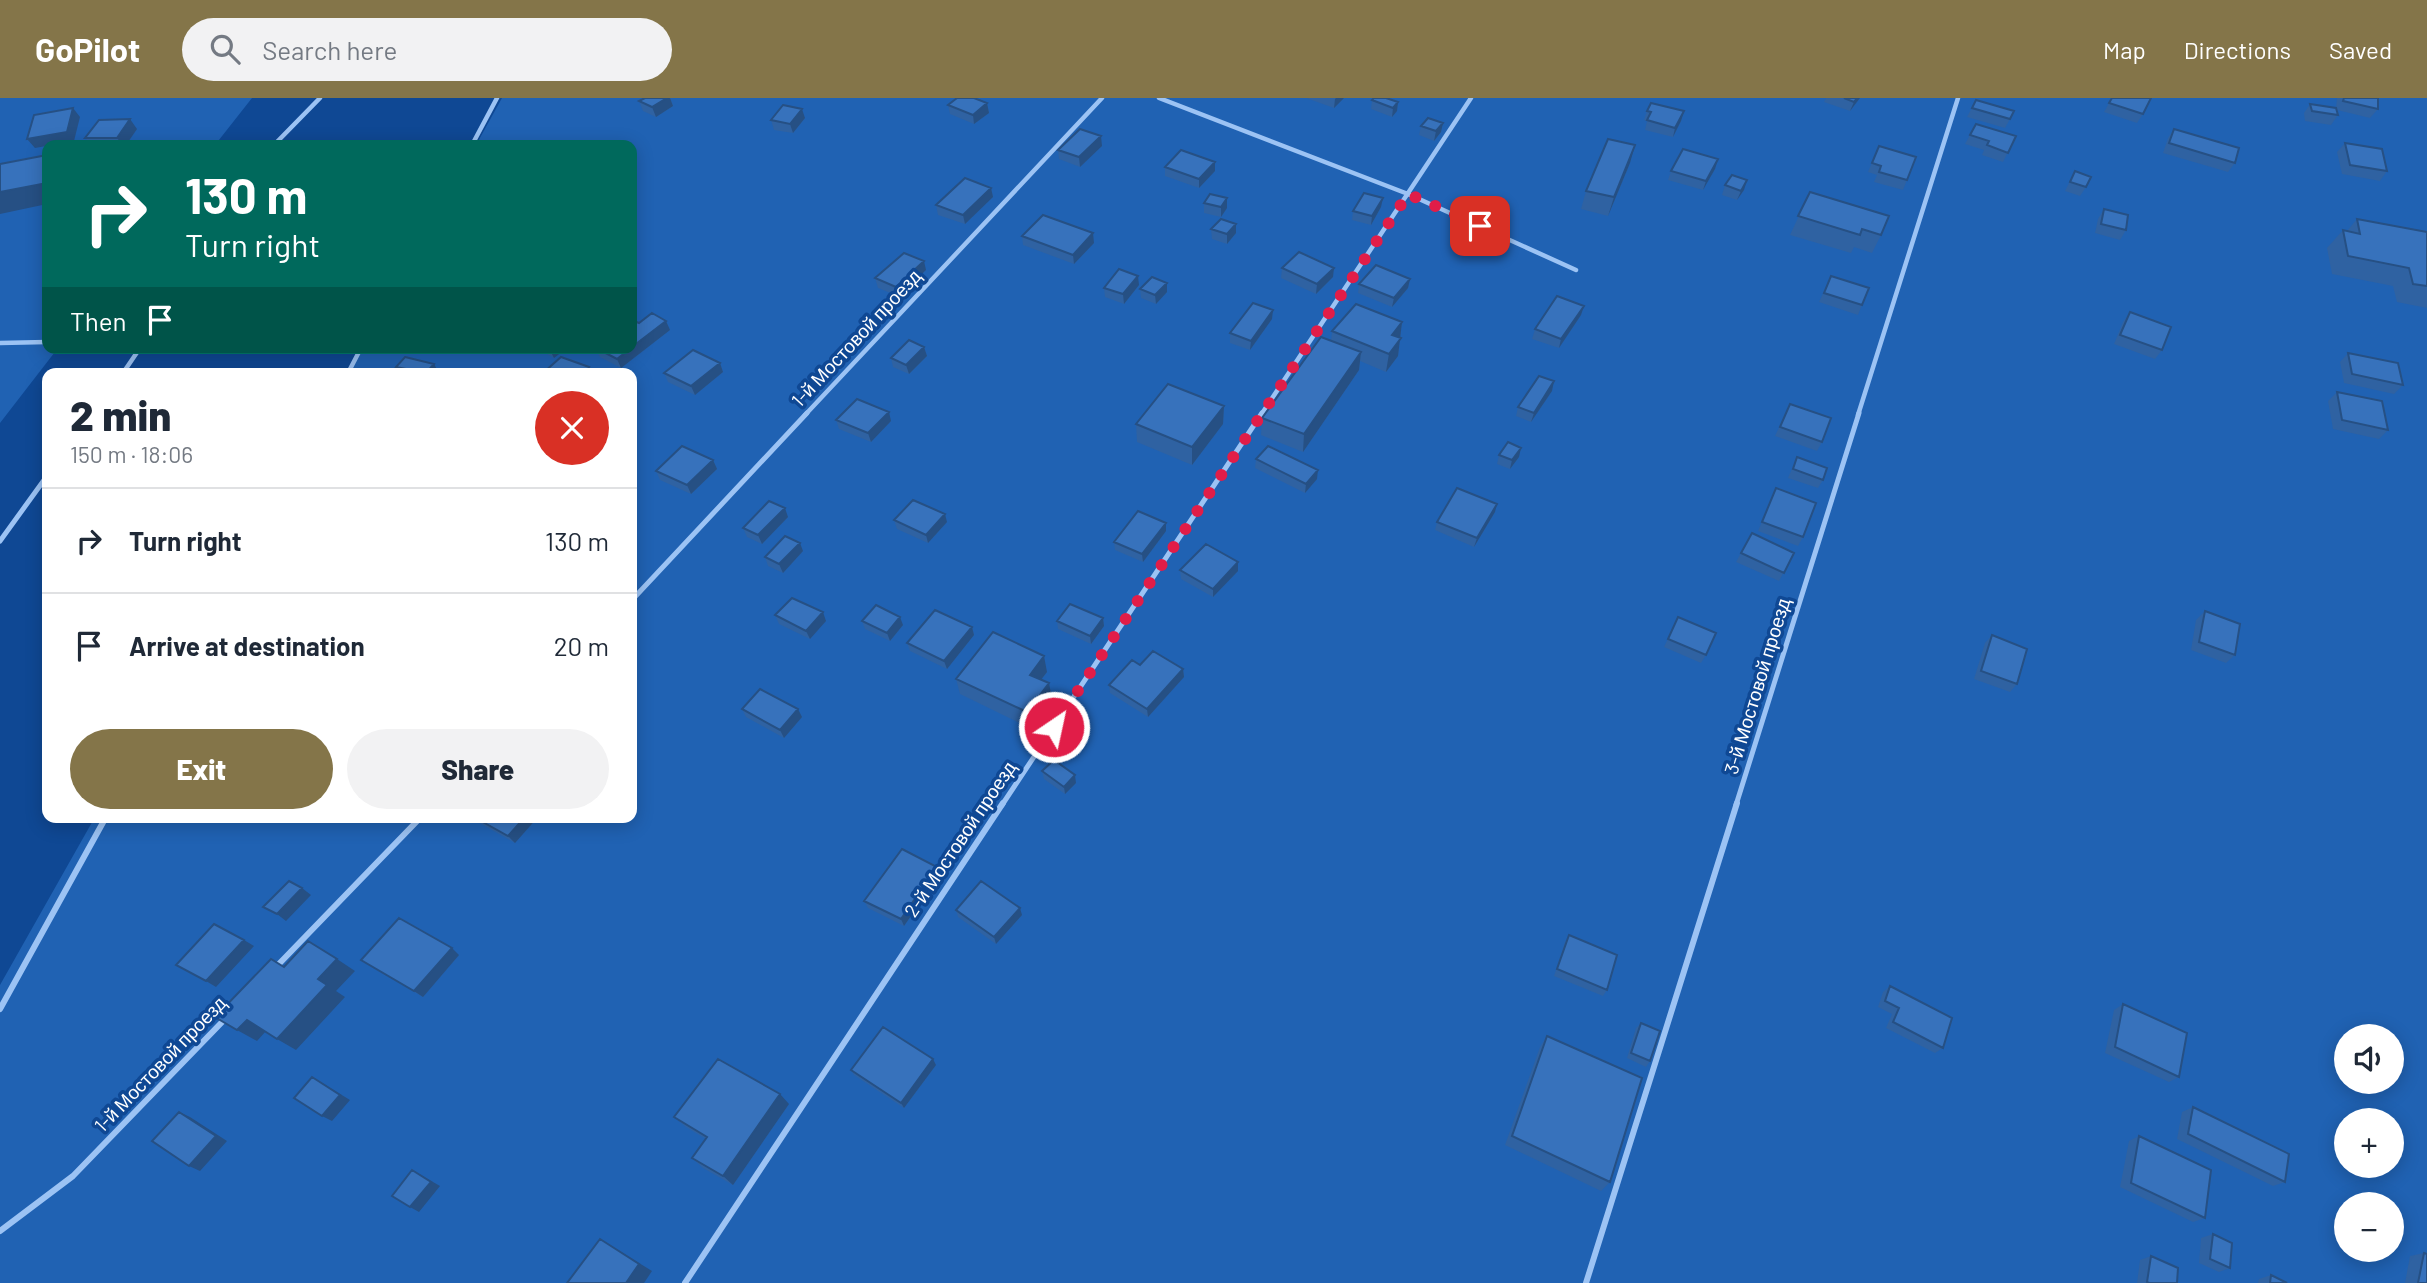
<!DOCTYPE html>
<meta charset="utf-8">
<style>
body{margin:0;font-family:Barlow,sans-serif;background:#f2f2f3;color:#1f2937;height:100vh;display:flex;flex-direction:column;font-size:26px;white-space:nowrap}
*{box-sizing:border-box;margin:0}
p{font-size:23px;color:#747a83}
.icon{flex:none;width:38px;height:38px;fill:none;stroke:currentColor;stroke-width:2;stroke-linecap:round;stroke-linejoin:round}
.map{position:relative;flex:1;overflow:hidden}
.side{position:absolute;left:42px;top:270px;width:595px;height:455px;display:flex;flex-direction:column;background:#fff;border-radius:14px;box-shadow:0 4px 18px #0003}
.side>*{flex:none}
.hud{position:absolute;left:42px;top:42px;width:595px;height:214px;border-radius:14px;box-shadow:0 4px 18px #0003;background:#00695c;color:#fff;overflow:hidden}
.controls{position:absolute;left:2334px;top:926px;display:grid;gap:14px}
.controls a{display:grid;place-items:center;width:70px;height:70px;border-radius:50%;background:#fff;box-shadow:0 4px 18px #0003;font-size:35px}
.pin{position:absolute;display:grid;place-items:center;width:60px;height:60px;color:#fff;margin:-30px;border-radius:14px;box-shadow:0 4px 10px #0006}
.me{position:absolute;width:77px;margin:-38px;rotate:34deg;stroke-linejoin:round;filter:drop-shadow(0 0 5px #0008)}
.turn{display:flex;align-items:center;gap:24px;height:147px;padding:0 28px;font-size:32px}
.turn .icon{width:91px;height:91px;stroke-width:2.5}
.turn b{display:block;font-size:49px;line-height:60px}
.then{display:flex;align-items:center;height:66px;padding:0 28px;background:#0003;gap:14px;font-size:26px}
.round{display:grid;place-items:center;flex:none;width:74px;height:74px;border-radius:37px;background:#f2f2f3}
.summary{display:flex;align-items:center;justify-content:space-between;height:119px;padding:0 28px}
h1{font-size:42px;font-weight:800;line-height:52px}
.primary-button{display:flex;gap:14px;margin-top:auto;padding:14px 28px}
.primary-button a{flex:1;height:80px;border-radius:42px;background:#847549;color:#fff;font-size:28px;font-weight:800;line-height:80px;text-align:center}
.primary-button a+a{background:#f2f2f3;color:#1f2937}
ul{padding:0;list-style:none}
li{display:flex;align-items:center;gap:21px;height:105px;padding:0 28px;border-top:2px solid #e0e1e3}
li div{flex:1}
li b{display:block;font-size:26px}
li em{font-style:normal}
header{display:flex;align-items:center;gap:42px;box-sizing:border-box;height:98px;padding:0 35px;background:#847549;color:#fff}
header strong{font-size:33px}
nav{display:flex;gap:38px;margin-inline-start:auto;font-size:24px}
.search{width:490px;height:63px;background:#f2f2f3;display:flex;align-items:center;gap:18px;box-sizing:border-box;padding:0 24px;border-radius:38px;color:#747a83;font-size:26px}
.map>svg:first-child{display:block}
.green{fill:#2062b3;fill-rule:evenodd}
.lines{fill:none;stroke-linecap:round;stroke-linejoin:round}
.lane-far2{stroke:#9cc3f4;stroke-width:4.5}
.lane-far1{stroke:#9cc3f4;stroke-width:5}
.lane{stroke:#9cc3f4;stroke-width:6}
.wall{fill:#2f62a2}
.shaded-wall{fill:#265084}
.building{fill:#3772bc;stroke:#265084;stroke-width:2}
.route{stroke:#e11d48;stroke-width:12;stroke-dasharray:0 21.6}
.labels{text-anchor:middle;stroke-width:7;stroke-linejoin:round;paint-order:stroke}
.street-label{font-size:19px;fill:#fff;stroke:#0f4894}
</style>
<header>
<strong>GoPilot</strong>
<div class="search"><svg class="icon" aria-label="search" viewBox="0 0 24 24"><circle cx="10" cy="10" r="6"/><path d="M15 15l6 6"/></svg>Search here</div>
<nav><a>Map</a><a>Directions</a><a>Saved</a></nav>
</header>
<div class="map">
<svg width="2427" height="1185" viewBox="0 0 2427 1185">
<rect width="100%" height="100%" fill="#0f4894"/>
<path class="green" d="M0,0h252l-37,47h-168v203h11l-58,75z
M502,0h1925v1185h-2427v-298l95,-168h537v-444h-285l14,-25h271v-203h-156zM2347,938h45v46h-45zM2347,1022h45v46h-45zM2347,1106h45v46h-45z"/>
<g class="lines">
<path class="lane-far2" d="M1159,0l249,96 168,76
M274,47l46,-47
M472,47l25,-47
M0,245l47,-1
M123,275l17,-25
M348,275l13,-25
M805,317l297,-317
M1261,317l210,-317
M1858,317l100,-317"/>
<path class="lane-far1" d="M0,443l47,-65
M632,502l175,-187
M1002,707l260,-392
M1736,707l123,-392"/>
<path class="lane" d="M275,870l146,-151
M0,911l106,-192
M0,1133l73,-55 153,-158
M685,1185l318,-480
M1586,1185l151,-480"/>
</g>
<path class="wall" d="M645,0h25l3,8 -17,11 -13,-6 -4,-10z
M1306,0h38l-10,10z
M1826,0h34l-10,13 -26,-9z
M2112,0l31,16 -6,9 -33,-11z
M2337,0h41v11l-8,9 -33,-8 1,5 -7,10 -26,-4 -1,-8 6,-9 26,4z
M1372,2l26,2 -1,9 -5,6 -21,-8z
M1976,2l34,19 -5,9 -38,-11z
M987,5l2,10 -15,11 -24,-10 -2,-9z
M1647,13h37l-3,10 -8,16 -28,-7 2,-9 -3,-1z
M805,20l-12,15 -19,-3 -3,-10z
M1976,26l40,12 -13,26 -21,-7 2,-5 -19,-6z
M1421,28l20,6 -7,9 -15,-6z
M137,31l-11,16h-35l-6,-7z
M2174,31l61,34 -7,9 -65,-19 5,-15z
M2345,45l42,28 -7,10 -38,-7 -5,-22z
M1102,48l-22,21 -21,-8 -1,-9z
M1879,48l28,34 -4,10 -29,-8 3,-7 -9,-3z
M1718,61l-3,10 -12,21 -35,-10 3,-9z
M1630,65l-22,53 -27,-7 5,-18z
M1165,69l50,4 -16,17 -34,-12z
M2075,73l11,16 -6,9 -15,-5z
M1725,87l19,5 -7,10 -15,-5z
M991,90l2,9 -28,27 -27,-9 -2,-10z
M1810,94l71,43 -9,18 -18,-6 -3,6 -61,-18z
M1204,105l23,5 -6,9 -17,-4z
M1381,109l-10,18 -19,-5 1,-9z
M2104,111l22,21 -6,10 -25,-7 3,-14z
M2357,121l70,13v76l-30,-6 -4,-16 -61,-12 -5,-26 16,-18 4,1z
M1211,131l25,4 -9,11 -15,-5z
M1022,138l72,7 -20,21 -51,-19z
M1282,170l51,9 -17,17 -35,-16z
M926,172l-28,26 -20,-8 -3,-10z
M1831,178l31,29 -4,10 -39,-13z
M1410,181l-2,9 -16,19 -34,-14 1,-9z
M1139,187l-15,19 -19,-7 -1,-9z
M1140,191l27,3 -11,12 -15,-6z
M2130,214l32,38 -7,9 -41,-15 9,-22z
M1581,217l-22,33 -27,-9 3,-10z
M1272,221l-22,31 -20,-7v-10z
M666,223l4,9 -49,38 -21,-11 -5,-9 44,-25z
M1402,224l-4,34 -12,16 -26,-11 -1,9 -56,82 -42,-17 1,-17 69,-77 1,-10z
M924,249l3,9 -18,18 -16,-7 -2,-9z
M537,250h30l-13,10z
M2348,255l55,32 -9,9 -50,-11 -4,-21z
M720,265l3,9 -28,23 -27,-13 -4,-9z
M396,269l43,6h-39z
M1552,293l-21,31 -15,-6 2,-9z
M2337,294l51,38 -9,9 -46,-10 -5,-28z
M1790,306l32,38 -5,9 -42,-15z
M1224,308l-1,18 -31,41 -55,-23 -1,-18z
M836,322l55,1 -20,21 -32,-13z
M1499,357l20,2 -9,12 -13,-5z
M1797,359l26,23 -5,8 -30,-10z
M1256,361l61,20 -12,14 -50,-25z
M713,362l4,9 -26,25 -31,-14 -4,-9z
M1776,390l27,49 -5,9 -40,-15z
M1495,414l-21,35 -39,-17 2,-8z
M788,419l-26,27 -15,-7 -4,-9z
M894,422l53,2 -19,21 -31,-14z
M1166,433l-23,31 -28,-12 -1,-8z
M803,453l-20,22 -15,-7 -3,-9z
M1741,455h53l-15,28 -43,-19z
M1238,464v9l-25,26 -32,-18 -1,-9z
M2205,513l30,44 -9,8 -35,-13 5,-30z
M775,517l51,6 -16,18 -31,-15z
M1678,519l28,38 -5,8 -37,-16z
M1103,520l1,8 -13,18 -33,-15 -1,-8z
M862,523l41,4 -13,16 -25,-12z
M972,529l2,8 -27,34 -37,-18 -3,-8z
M1992,537l25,49 -7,8 -36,-13 11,-36z
M1140,567l43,4 1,8 -36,40 -38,-24 -1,-8z
M1047,574l-6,8 8,3 3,16 -22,29 -70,-34 -4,-15z
M742,611l60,8 -18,21 -38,-21z
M1042,673l34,12 -11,11 -21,-15z
M469,719h69l-23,26z
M937,769l3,7 -36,52 -36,-18 -4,-7z
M956,812l66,5 -26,29 -38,-27z
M1569,837l38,55 -4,6 -49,-20 11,-34z
M459,857l-36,42 -53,-31 -9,-6z
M1890,888l53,62 -8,5 -49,-25 6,-14 -14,-7 5,-15z
M2123,906l56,73 -10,5 -64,-29 9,-43z
M1641,925l9,38 -4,6 -19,-9 9,-30z
M1547,938l63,146 -9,9 -96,-46 35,-98z
M936,967l-32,43 -50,-33 -3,-5z
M789,1006l-56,81 -30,-17 -11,-10 14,-19 -20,-12 -12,-10z
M2193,1009l92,75 -12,4 -96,-47 5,-27z
M2139,1038l66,82 -12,4 -73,-35 9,-46z
M2213,1136l17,34 -11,4 -20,-9 2,-25z
M2424,1155l3,30h-22l5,-27z
M2151,1158l26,27h-40l3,-23z
M2271,1177l16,8h-29l1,-4z"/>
<path class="shaded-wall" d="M667,0h3l3,8 -17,11 -4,-10z
M1336,0h8l-10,10 1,-9z
M1857,0h3l-10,13 4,-9z
M1398,4l-1,9 -5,6 1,-9z
M987,5l2,10 -15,11 -1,-9z
M73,10l7,9 -6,24 -39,7 -8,-9z
M802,11l3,9 -12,15 -3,-9z
M1684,13l-3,10 -8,16 2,-9z
M130,21l7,10 -11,16h-3l-6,-7z
M1443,25l-2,9 -7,9 2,-10z
M1101,38l1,10 -22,21 -1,-10z
M1635,47l-5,18 -22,53 6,-19z
M1718,61l-3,10 -12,21 3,-9z
M1215,64v9l-16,17v-9z
M1747,82l-3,10 -7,10 4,-9z
M47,85v21l-47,10v-22z
M991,90l2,9 -28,27 -2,-9z
M1227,100v10l-6,9v-10z
M1383,100l-2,9 -10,18 1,-9z
M1236,126v9l-9,11v-10z
M1093,135l1,10 -20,21 -1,-9z
M924,163l2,9 -28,26 -2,-9z
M1334,170l-1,9 -17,17 1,-10z
M1138,178l1,9 -15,19 -1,-10z
M1410,181l-2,9 -16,19 2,-9z
M1167,185v9l-11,12 -1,-9z
M1584,208l-3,9 -22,33 2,-9z
M1273,212l-1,9 -22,31 1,-9z
M666,223l4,9 -49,38 -4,-9z
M1402,224l-4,34 -12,16 6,-37z
M924,249l3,9 -18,18 -3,-9z
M549,250h18l-13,10z
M1361,254l-2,18 -56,82 1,-18z
M720,265l3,9 -28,23 -4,-9z
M434,266l5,9h-13z
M589,269l3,6h-9z
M1554,283l-2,10 -21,31 3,-9z
M1224,308l-1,18 -31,41v-18z
M889,314l2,9 -20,21 -3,-9z
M1521,350l-2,9 -9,12 2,-9z
M713,362l4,9 -26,25 -4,-9z
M1318,372l-1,9 -12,14 1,-9z
M1497,406l-2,8 -21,35 3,-9z
M785,410l3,9 -26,27 -4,-9z
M945,416l2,8 -19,21 -2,-8z
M1166,425v8l-23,31 -1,-8z
M800,445l3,8 -20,22 -4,-9z
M1238,464v9l-25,26v-8z
M823,514l3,9 -16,18 -4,-8z
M900,519l3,8 -13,16 -3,-8z
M1103,520l1,8 -13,18 -1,-8z
M972,529l2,8 -27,34 -3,-8z
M1044,558l3,16 -14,18 -3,-15z
M1183,571l1,8 -36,40 -1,-8z
M1049,585l3,16 -22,29 -3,-16z
M798,611l4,8 -18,21 -4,-8z
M1075,677l1,8 -11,11 -1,-7z
M525,719h13l-23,26 -7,-7z
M937,769l3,7 -36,52 -3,-7z
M302,790l9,7 -25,26 -9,-7z
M1020,810l2,7 -26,29 -2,-7z
M244,842l10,6 -38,41 -10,-6z
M452,850l7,7 -36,42 -9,-6z
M337,861l18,12 -19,20 9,6 -49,53 -19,-11 41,-60z
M247,922l19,11 -9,10 -20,-11z
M933,961l3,6 -32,43 -3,-5z
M312,979l38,23 -18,21 -10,-5z
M780,996l9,10 -56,81 -10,-9z
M179,1014l11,5 37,24 -27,30 -11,-5z
M412,1072l28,16 -21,26 -9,-5z
M600,1141l52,32 -8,12h-18z"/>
<path class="building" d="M645,0h22l-15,9 -13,-6z
M957,0h17l13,5 -14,12 -25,-10z
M1374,0h12l12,4 -5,6 -21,-8z
M1844,0h13l-3,4z
M2112,0h39l-8,16 -34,-11z
M2344,0h34v11l-35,-8z
M1976,2l38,11 -4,8 -38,-11z
M1651,5l33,8 -9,17 -28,-8 4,-8 -4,-1z
M2310,6l26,4 2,7 -26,-4z
M783,7l19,4 -12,15 -19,-4z
M73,10l-6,24 -40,7 7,-24z
M1428,20l15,5 -7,8 -15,-5z
M130,21l-13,19h-32l14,-18z
M1976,26l40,12 -8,17 -21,-8 2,-4 -19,-6z
M1080,31l21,7 -22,21 -21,-7z
M2174,31l65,19 -4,15 -66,-20z
M1608,41l27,6 -21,52 -28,-6z
M2345,45l37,6 5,22 -37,-6z
M1879,48l37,11 -9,23 -28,-8 2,-6 -9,-3z
M1683,51l35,10 -12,22 -35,-10z
M1181,52l34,12 -16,17 -34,-12z
M47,57v28l-47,9v-28z
M2075,73l16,6 -5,10 -16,-5z
M1732,77l15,5 -6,11 -16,-6z
M965,80l26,10 -28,27 -27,-10z
M1810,94l79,24 -8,19 -19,-6 -2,6 -62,-19z
M1364,95l19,5 -11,18 -19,-5z
M1210,96l17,4 -6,9 -17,-4z
M2104,111l24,6 -2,15 -25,-6z
M1043,117l50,18 -20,22 -51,-19z
M1221,121l15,5 -9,10 -16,-5z
M2357,121l70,13v54l-14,-2 -4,-16 -61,-12 -5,-26 17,4z
M1299,154l35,16 -17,16 -35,-16z
M904,155l20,8 -28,26 -21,-9z
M1376,167l34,14 -16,19 -35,-14z
M1119,171l19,7 -15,18 -19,-6z
M1831,178l38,12 -7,17 -38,-12z
M1152,179l15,6 -12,12 -15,-6z
M1557,198l27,10 -23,33 -26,-10z
M1253,205l20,7 -22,31 -21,-8z
M1356,206l46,18 -10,13 9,3 -12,16 -57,-23z
M2130,214l41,15 -9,23 -42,-15z
M652,215l14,8 -34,26v-27l7,3z
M1321,239l40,15 -57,82 -42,-16z
M909,242l15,7 -18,18 -15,-7z
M596,250h35l-14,11z
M693,252l27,13 -29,23 -27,-13z
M2348,255l50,10 5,22 -51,-11z
M405,259l29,7 -8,9 -30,-6z
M561,259l28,10 -6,6h-40z
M1539,278l15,5 -20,32 -16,-6z
M1168,286l56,22 -32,41 -56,-23z
M2337,294l45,9 6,29 -46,-10z
M857,301l32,13 -21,21 -32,-13z
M1790,306l41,14 -9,24 -42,-15z
M1508,344l13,6 -9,12 -13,-5z
M682,348l31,14 -26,25 -31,-14z
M1268,348l50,24 -12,14 -50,-25z
M1797,359l30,11 -4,12 -30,-11z
M1457,390l40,16 -20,34 -40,-16z
M1776,390l40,15 -13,34 -41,-15z
M913,402l32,14 -19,21 -32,-15z
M769,403l16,7 -27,27 -15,-7z
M1138,413l28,12 -24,31 -28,-12z
M1752,435l42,20 -10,20 -43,-20z
M785,438l15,7 -21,21 -14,-7z
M1206,446l32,18 -25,27 -33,-19z
M792,500l31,14 -17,19 -31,-16z
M1070,506l33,14 -13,18 -33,-15z
M876,507l24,12 -13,16 -25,-12z
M935,512l37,17 -28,34 -37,-18z
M2205,513l35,13 -5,31 -36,-13z
M1678,519l38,16 -10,22 -38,-16z
M993,534l51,24 -14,19 19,8 -22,29 -71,-33z
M1992,537l35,14 -10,35 -36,-13z
M1153,553l30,18 -36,40 -38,-24 23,-25 8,5z
M760,591l38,20 -18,21 -38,-21z
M1054,662l21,15 -11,12 -22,-16z
M474,719h51l-17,19z
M902,751l35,18 -36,52 -37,-18z
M289,783l13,7 -25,26 -14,-7z
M981,783l39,27 -26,29 -38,-27z
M399,820l53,30 -38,43 -53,-31z
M214,826l30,16 -38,41 -30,-16z
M1569,837l48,20 -10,35 -50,-21z
M308,843l29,18 -19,20 9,6 -50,54 -30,-19 -10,10 -22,-13 56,-58 13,8z
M1890,888l62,32 -9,30 -50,-26 6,-14 -14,-7z
M2123,906l64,29 -8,44 -64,-30z
M1641,925l19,8 -10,30 -19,-8z
M883,929l50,32 -32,44 -50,-33z
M1547,938l95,42 -32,104 -98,-46z
M718,961l62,35 -57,82 -31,-18 15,-21 -33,-20z
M312,979l28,18 -18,21 -28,-18z
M2193,1009l96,47 -4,28 -97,-48z
M179,1014l37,24 -27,30 -37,-25z
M2139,1038l72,34 -6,48 -74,-35z
M412,1072l19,12 -21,25 -18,-11z
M2213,1136l19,9 -2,25 -20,-9z
M600,1141l39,25 -13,19h-59z
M2424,1155l3,1v29h-9z
M2151,1158l27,12 -1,15h-28l-2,-1z
M2271,1177l16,8h-17z"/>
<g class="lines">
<path class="route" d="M1054,629l354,-533 72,32"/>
</g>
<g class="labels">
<g class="street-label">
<text transform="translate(856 240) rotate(-47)" y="7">1-й Мостовой проезд</text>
<text transform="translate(1757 588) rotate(-73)" y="7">3-й Мостовой проезд</text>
<text transform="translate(960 741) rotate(-56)" y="7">2-й Мостовой проезд</text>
<text transform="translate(160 966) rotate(-46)" y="7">1-й Мостовой проезд</text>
</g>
</g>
</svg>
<div class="controls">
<a><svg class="icon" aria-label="sound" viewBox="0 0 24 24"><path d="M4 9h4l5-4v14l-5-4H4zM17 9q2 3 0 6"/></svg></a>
<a>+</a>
<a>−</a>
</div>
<div class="pin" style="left:1480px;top:128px;background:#d93025"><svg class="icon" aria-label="arrive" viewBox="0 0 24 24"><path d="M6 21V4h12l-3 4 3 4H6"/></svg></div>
<svg class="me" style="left:1054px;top:629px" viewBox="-20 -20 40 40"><circle r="17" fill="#e11d48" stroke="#fff" stroke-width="3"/><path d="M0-11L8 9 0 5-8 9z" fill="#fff"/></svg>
<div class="hud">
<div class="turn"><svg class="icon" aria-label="right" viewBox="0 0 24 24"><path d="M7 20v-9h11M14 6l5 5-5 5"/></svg><div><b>130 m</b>Turn right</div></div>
<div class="then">Then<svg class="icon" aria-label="arrive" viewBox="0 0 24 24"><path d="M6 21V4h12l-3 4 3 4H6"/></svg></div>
</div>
<section class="side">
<div class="summary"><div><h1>2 min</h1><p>150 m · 18:06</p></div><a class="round" style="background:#d93025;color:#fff"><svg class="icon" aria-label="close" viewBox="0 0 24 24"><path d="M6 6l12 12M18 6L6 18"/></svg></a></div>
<ul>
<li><svg class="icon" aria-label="right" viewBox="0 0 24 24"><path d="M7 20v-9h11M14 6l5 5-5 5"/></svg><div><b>Turn right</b></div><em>130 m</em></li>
<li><svg class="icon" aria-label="arrive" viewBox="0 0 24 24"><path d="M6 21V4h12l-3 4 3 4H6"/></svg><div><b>Arrive at destination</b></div><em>20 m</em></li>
</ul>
<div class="primary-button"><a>Exit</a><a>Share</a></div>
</section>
</div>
